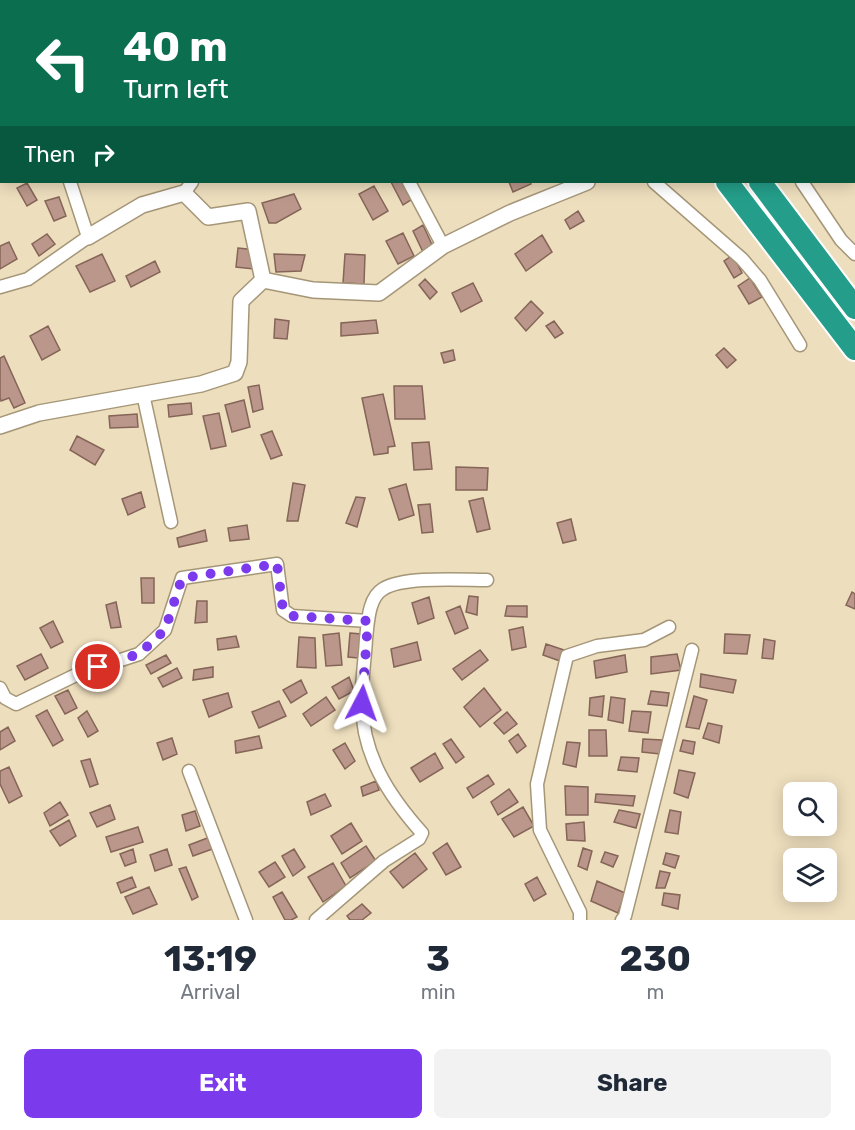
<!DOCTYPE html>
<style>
body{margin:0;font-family:Rubik,sans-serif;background:#f2f2f3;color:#1f2937;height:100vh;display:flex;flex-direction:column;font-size:22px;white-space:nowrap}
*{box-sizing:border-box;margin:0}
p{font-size:20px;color:#747a83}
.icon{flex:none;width:33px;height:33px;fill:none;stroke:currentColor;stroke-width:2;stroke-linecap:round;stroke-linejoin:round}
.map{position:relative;height:920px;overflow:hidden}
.drawer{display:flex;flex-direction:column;background:#fff;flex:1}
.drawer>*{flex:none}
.guide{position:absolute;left:0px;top:0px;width:855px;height:183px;box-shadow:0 3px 15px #0003;background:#0b6e4f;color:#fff;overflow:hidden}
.fabs{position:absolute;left:783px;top:782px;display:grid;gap:12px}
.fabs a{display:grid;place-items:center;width:54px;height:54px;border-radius:9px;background:#fff;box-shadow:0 3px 15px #0003;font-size:30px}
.pin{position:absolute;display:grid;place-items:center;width:51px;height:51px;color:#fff;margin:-26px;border:3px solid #fff;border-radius:50%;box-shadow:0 2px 6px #0007}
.me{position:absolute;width:66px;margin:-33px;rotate:4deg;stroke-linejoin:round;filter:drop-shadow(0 0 4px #0008)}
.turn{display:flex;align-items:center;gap:21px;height:126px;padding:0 24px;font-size:27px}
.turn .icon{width:78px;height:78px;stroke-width:2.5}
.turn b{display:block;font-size:42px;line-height:51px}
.then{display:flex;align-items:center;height:57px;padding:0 24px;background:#0003;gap:12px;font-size:22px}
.eta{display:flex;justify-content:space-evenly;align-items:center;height:102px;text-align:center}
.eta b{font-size:36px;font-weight:700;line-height:42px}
.cta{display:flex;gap:12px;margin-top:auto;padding:12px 24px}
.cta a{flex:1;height:69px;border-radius:9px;background:#7c3aed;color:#fff;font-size:24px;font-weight:700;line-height:69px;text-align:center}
.cta a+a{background:#f2f2f3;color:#1f2937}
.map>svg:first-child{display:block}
.building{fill:#ba978a;stroke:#856558;stroke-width:1.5}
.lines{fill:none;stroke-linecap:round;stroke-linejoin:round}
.minor-casing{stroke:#a59678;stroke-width:15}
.tertiary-casing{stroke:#a59678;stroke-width:18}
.motorway-casing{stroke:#fff;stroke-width:26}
.minor{stroke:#fff;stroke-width:12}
.tertiary{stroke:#fff;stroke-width:15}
.motorway{stroke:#249e8a;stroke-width:22}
.route{stroke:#7c3aed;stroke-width:10;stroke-dasharray:0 18}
</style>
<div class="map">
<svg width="855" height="920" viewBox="0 0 855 920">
<rect width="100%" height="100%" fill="#eddebd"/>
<path class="building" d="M391,182h12l8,18 -8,5z
M509,182h21l1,2 -18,8z
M27,183l10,17 -10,6 -10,-18z
M374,186l14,25 -15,9 -14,-26z
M294,194l7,15 -25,14h-7l-7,-20z
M59,197l7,19 -12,5 -9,-20z
M578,211l6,10 -14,8 -5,-9z
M423,225l10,22 -10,5 -10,-21z
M403,233l11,23 -16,8 -12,-23z
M47,234l8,10 -16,12 -7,-12z
M542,235l10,17 -26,19 -11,-17z
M9,242l8,17 -17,10v-23z
M238,248l18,2 -2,19 -18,-2z
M102,254l13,27 -25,11 -14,-26z
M274,254l31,1 -4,16 -25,1z
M345,254l20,1 -1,29 -21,-1z
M733,255l9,18 -8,5 -10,-17z
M155,261l5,11 -29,15 -5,-11z
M750,278l12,19 -13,7 -11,-18z
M425,279l12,13 -7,7 -11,-14z
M473,283l9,18 -21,11 -9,-19z
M531,301l12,12 -17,18 -11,-13z
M275,319l14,2 -2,18 -13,-1z
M376,320l2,13 -37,3v-13z
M554,321l9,12 -8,5 -9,-12z
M48,326l12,24 -18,10 -12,-24z
M724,348l12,12 -9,8 -11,-13z
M453,350l2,10 -11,3 -3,-10z
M4,356l21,47 -11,5 -5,-10 -8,3 -1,-3v-40z
M259,385l4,24 -10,3 -5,-25z
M394,386h28l3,33h-30z
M383,394l12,52 -7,1v6l-14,2 -12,-57z
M244,400l6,27 -18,5 -7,-27z
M191,403l1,11 -23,3 -1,-12z
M219,413l7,33 -15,3 -8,-33z
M137,414l1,13 -28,1 -1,-12z
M272,431l10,24 -11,4 -10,-24z
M77,436l27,14 -9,15 -25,-15z
M429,442l3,27 -18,1 -2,-27z
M456,467l32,1 -1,22h-31z
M293,483l12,2 -7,36h-11z
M406,484l8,31 -15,5 -10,-31z
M141,492l4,15 -17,8 -6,-16z
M356,497l9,1 -8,29 -11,-4z
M483,498l7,31 -13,3 -8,-31z
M430,504l3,28 -11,1 -4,-28z
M571,519l5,21 -13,3 -6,-20z
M247,525l2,14 -19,2 -2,-13z
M205,530l2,11 -28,6 -2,-9z
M141,578h13v25h-12z
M852,592l3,2v15l-9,-4z
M469,596l9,1 -1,18 -11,-3z
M429,597l5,21 -16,6 -6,-21z
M197,601h10v21l-12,1z
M116,602l5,25 -10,1 -5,-23z
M460,606l8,22 -13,6 -9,-22z
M507,606h20v11l-22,-1z
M53,621l10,21 -12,6 -11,-20z
M523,627l3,20 -14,3 -3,-20z
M339,633l3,32 -16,1 -3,-31z
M350,633l11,1 -3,24 -10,-1z
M725,634l25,1 -3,19 -23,-1z
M236,636l3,11 -21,3 -1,-11z
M299,637l16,1 1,30 -19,-1z
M764,639l11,2 -2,18 -11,-1z
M417,642l4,18 -27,7 -3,-18z
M546,644l18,6 -4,11 -17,-6z
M480,650l8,10 -26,20 -9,-11z
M41,654l7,14 -23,12 -8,-14z
M677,654l4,16 -30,4v-17z
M166,655l5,8 -20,11 -5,-9z
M625,655l2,17 -31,6 -2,-17z
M213,667v10l-20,3 1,-10z
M177,668l5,10 -19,9 -5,-9z
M701,674l35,6 -3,13 -33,-6z
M349,677l5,14 -15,8 -7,-12z
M301,680l6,13 -16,10 -8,-13z
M484,688l17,22 -21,17 -16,-20z
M68,690l9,18 -12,6 -10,-18z
M651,691l18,2 -2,13 -19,-2z
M228,693l4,14 -23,10 -6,-17z
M604,696l-2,21 -13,-2 1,-17z
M694,696l13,4 -8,29 -13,-2z
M326,697l9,13 -24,16 -8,-12z
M611,697l14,2 -2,24 -15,-3z
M279,701l7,15 -27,12 -7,-16z
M47,710l16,30 -10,6 -17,-30z
M87,711l11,20 -10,6 -10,-19z
M632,711l19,1 -3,21 -19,-2z
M507,712l10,12 -13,10 -10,-11z
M708,723l14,3 -3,17 -16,-5z
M8,727l7,14 -15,9v-18z
M589,730h17l1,26h-18z
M518,734l8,12 -9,7 -8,-12z
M259,736l3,12 -26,5 -1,-12z
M172,738l5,16 -14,6 -6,-17z
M451,739l13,18 -8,6 -13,-19z
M643,739l19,1 -2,14 -18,-2z
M683,740l12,2 -2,12 -13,-3z
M567,742l13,1 -4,24 -13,-3z
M345,743l10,18 -10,8 -12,-19z
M435,753l8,15 -23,14 -9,-14z
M621,757l18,1 -2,14 -19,-2z
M90,759l8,25 -8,3 -9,-26z
M9,767l13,29 -13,7 -9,-19v-13z
M679,770l16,3 -7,25 -14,-5z
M488,775l6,9 -21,14 -6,-10z
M376,781l3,9 -16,6 -2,-9z
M565,786l23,1v28h-22z
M509,789l9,13 -20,13 -7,-13z
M325,794l6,12 -20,9 -4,-13z
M596,794l39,2 -2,10 -38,-4z
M60,802l8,13 -18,11 -6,-13z
M110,805l5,14 -18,8 -7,-14z
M523,807l11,19 -20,11 -12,-18z
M619,810l21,4 -4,14 -22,-6z
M670,810l11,2 -3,22 -13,-2z
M195,811l5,15 -14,5 -4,-16z
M69,820l7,16 -16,10 -10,-15z
M584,822l1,19 -18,-1 -1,-16z
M351,823l11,18 -20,13 -11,-18z
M138,827l5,15 -32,10 -5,-15z
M210,837l5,11 -22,8 -4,-11z
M447,843l14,24 -15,8 -13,-22z
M366,846l10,15 -26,17 -9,-15z
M583,848l9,3 -5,19 -9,-4z
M133,849l3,13 -11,4 -5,-12z
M167,849l5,16 -17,6 -5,-16z
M294,849l11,18 -12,9 -11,-20z
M605,852l13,4 -5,11 -12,-5z
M415,853l12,16 -24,19 -13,-16z
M666,853l13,3 -4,12 -12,-4z
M275,862l10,15 -16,10 -10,-15z
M333,863l13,23 -23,16 -15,-25z
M186,867l12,30 -6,3 -13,-31z
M660,871l10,2 -5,15h-9z
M132,877l4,10 -15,6 -4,-10z
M537,877l9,17 -12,7 -9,-17z
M597,881l28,12 -7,20 -27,-12z
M149,887l8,17 -24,10 -8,-17z
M282,892l15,25 -6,3h-6l-12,-23z
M664,893l16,2 -2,14 -16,-4z
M362,904l9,9 -9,7h-12l-3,-4z"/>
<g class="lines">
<defs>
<path id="minor" d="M2,0l1,2
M158,0l1,2
M316,0l1,2
M409,182l34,64
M654,182l88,77 18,21 40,65
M802,182l39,58 14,14
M184,193l8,-11
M0,287l28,-8 60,-42 -18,-55
M143,394l28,128
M0,688l5,10 11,6 62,-30 61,-20 26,-24 17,-52 95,-14 6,46 9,6 76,5
M189,771l57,149
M316,920l68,-59 35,-22 3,-6c-33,-37 -60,-78 -60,-130 -1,-21 3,-43 4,-64 2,-16 2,-41 17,-50 21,-13 78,-9 104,-9
M580,920v-8l-40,-82 -3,-46 30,-128 30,-10 47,-6 25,-13
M622,920l3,-4 67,-266"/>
<path id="tertiary" d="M854,38l1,-1
M88,237l54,-32 42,-12 24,24 40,-6 15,69
M0,426l39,-13 162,-29 34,-11 4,-11 2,-61 22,-21 50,10 66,3 64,-47 67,-33 77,-31"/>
<path id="motorway" d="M593,0l1,2
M623,0l1,2
M727,182l128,167
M760,182l95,126"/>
</defs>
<use href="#minor" class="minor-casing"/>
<use href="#tertiary" class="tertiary-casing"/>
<use href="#motorway" class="motorway-casing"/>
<use href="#minor" class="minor"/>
<use href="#tertiary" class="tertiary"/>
<use href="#motorway" class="motorway"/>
</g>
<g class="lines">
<path class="route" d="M98,667l41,-13 26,-24 17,-52 95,-14 6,46 9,6 76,5 -6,82"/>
</g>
</svg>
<div class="fabs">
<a><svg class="icon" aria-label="search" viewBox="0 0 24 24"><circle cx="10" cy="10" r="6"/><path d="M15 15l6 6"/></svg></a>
<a><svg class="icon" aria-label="layers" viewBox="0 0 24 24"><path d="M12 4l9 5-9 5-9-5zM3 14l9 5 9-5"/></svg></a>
</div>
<div class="pin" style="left:98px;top:667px;background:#d93025"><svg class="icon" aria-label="arrive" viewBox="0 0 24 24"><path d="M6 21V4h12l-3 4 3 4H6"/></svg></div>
<svg class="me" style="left:362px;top:703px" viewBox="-20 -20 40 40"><path d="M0-17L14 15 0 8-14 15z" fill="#7c3aed" stroke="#fff" stroke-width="4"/></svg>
<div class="guide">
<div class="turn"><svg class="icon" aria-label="left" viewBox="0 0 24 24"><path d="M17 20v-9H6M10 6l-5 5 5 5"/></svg><div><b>40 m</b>Turn left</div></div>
<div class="then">Then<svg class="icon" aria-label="right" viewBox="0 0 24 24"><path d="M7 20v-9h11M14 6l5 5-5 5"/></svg></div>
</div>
</div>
<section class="drawer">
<div class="eta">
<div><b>13:19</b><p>Arrival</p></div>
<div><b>3</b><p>min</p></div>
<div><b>230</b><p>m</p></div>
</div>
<div class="cta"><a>Exit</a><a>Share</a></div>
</section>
